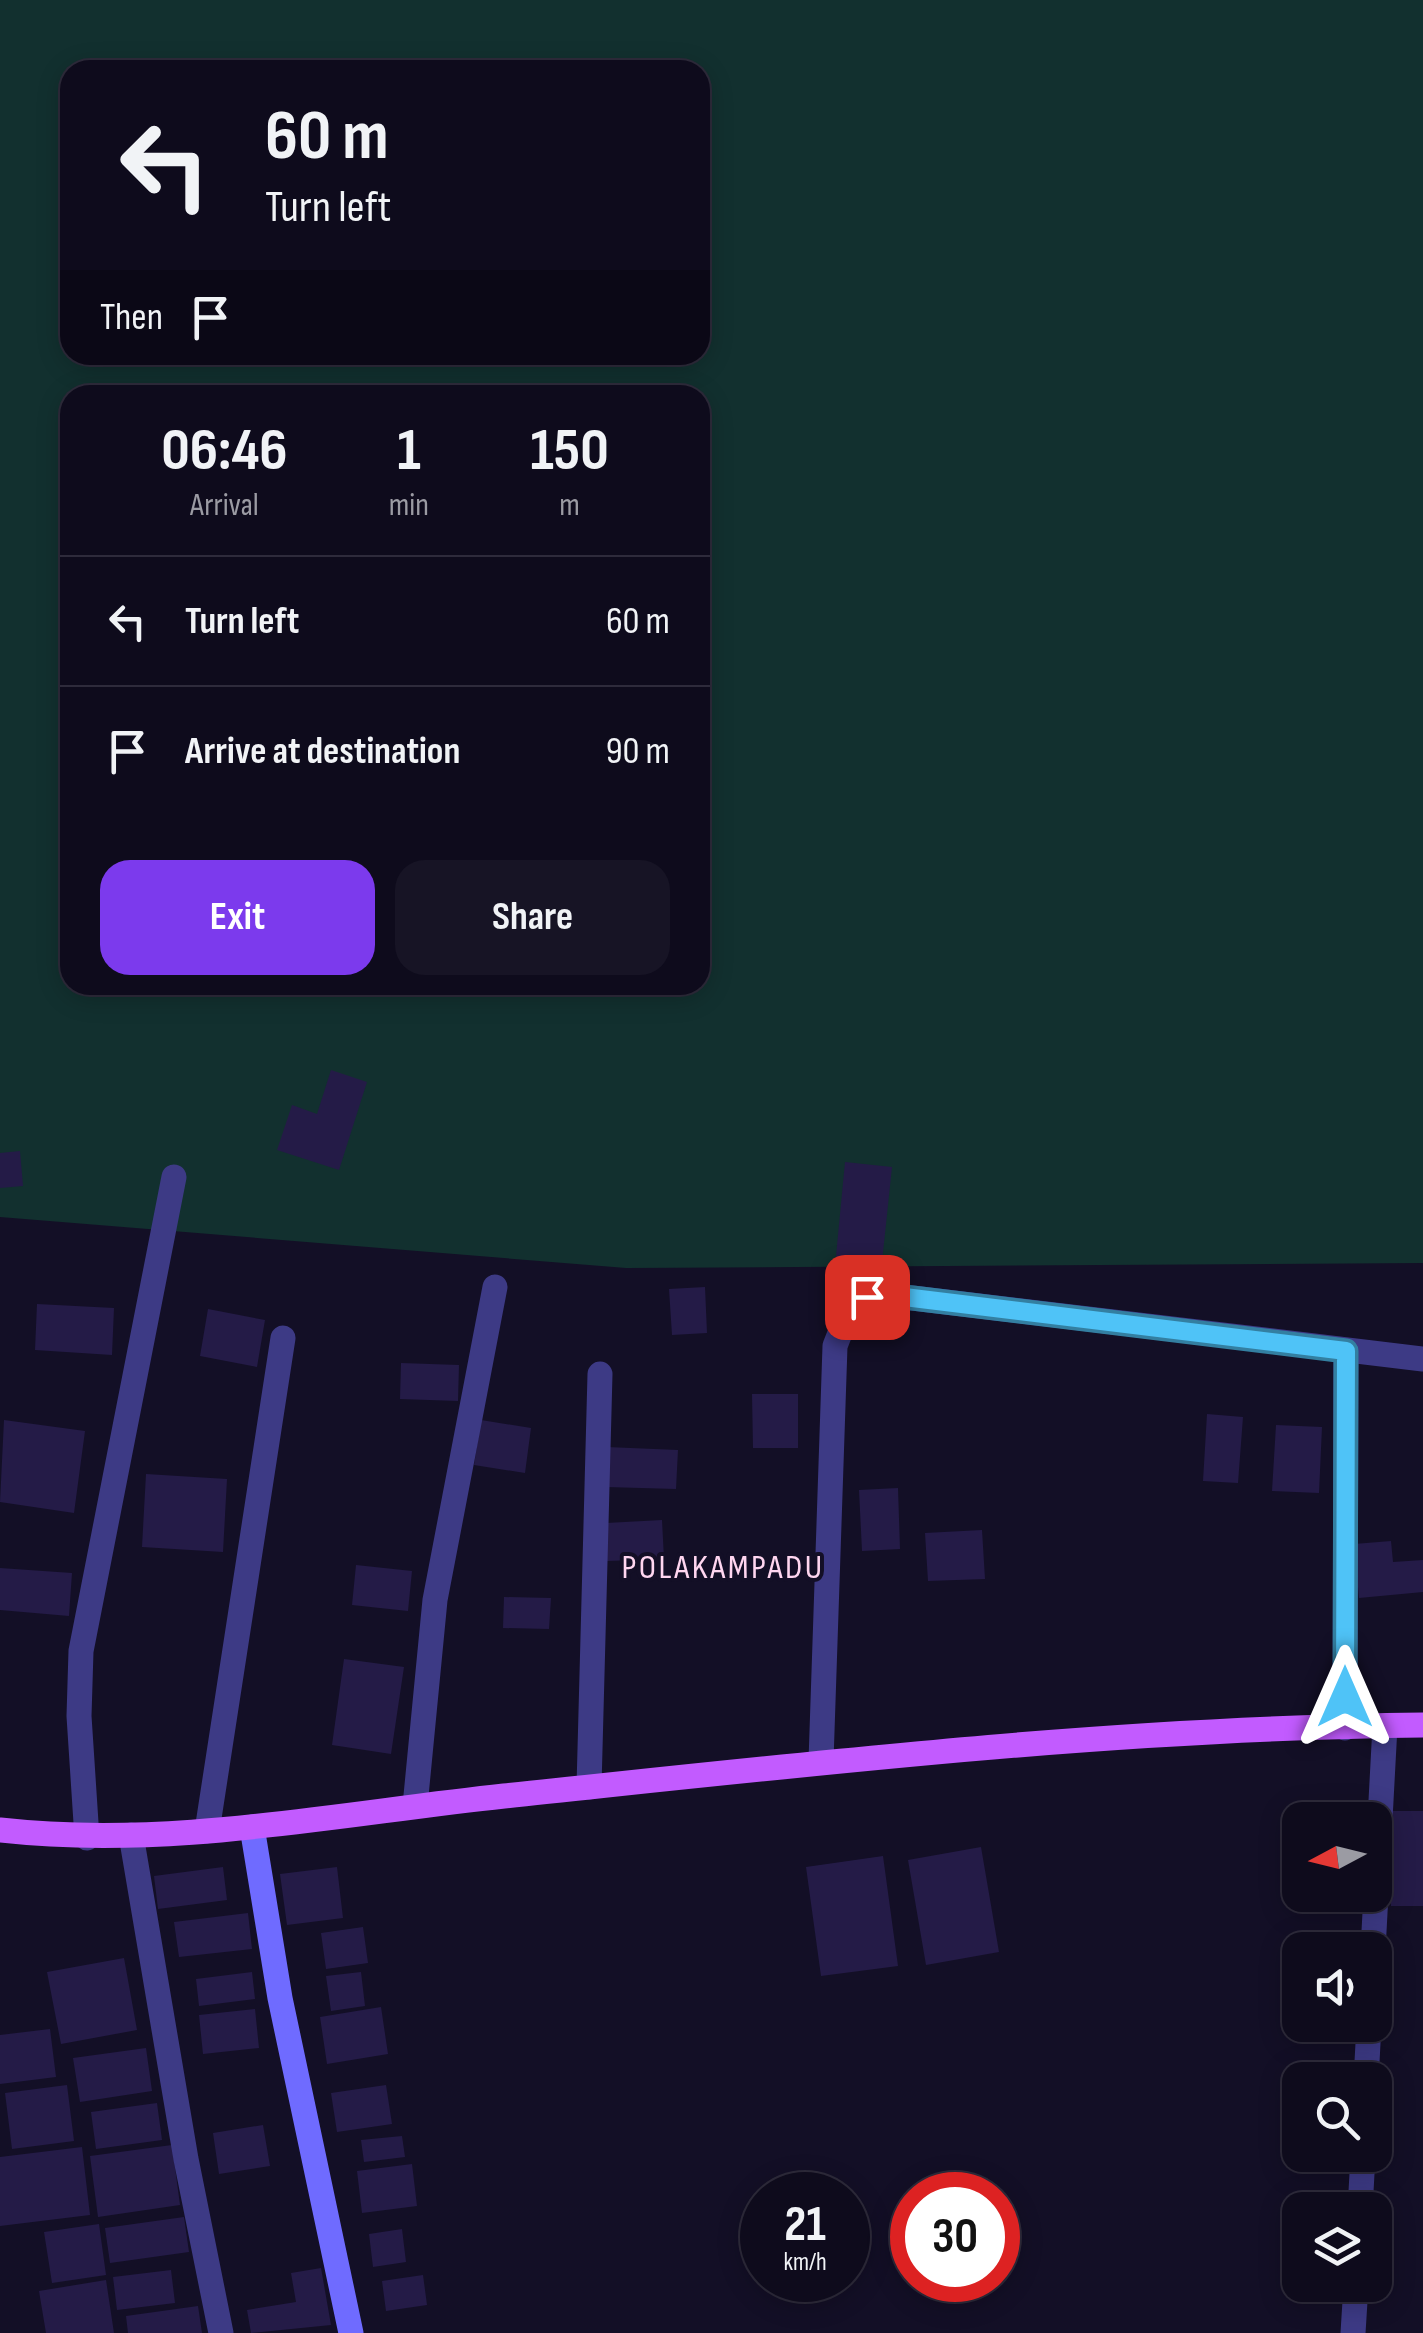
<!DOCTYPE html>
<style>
body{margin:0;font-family:"Sofia Sans Condensed",sans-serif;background:#171425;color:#f1f3f6;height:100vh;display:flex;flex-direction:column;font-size:38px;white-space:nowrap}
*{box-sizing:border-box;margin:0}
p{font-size:32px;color:#9b9ba3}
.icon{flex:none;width:55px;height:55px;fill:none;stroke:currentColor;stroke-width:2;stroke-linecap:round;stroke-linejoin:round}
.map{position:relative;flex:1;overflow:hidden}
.drawer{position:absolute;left:60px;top:385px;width:650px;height:610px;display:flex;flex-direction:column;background:#0e0b1c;border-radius:30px;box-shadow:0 5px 25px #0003,0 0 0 2px #2e2b3b}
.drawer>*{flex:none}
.guide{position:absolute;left:60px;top:60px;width:650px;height:305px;border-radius:30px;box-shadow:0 5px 25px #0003,0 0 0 2px #2e2b3b;background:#0e0b1c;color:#f1f3f6;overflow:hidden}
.needle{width:65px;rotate:263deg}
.buttons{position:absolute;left:1282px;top:1802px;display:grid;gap:20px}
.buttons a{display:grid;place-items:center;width:110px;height:110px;border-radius:20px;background:#0e0b1c;box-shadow:0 5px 25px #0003,0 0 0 2px #2e2b3b;font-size:50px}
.speed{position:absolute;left:740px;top:2172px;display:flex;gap:20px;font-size:50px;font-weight:700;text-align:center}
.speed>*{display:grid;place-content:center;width:130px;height:130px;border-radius:50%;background:#0e0b1c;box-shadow:0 5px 25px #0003,0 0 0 2px #2e2b3b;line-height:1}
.speed small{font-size:25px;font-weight:400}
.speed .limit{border:15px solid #d22;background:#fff;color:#111}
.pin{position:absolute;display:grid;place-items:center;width:85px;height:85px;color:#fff;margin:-42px;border-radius:20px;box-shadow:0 5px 15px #0006}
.me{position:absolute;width:110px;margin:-55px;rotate:0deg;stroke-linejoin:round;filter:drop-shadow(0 0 8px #0008)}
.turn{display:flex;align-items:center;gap:35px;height:210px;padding:0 40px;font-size:45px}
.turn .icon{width:130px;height:130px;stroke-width:2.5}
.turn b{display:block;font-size:70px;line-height:85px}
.then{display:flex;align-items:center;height:95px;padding:0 40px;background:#0003;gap:20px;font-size:38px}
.eta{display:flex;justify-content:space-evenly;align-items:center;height:170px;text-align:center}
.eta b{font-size:60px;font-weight:700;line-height:70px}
.button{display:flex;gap:20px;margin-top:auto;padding:20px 40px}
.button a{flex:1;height:115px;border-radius:30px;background:#7c3aed;color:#fff;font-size:40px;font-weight:700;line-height:115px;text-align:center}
.button a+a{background:#171425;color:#f1f3f6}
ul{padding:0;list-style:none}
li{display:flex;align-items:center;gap:30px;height:130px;padding:0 40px;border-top:2px solid #2e2b3b}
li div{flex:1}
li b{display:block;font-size:38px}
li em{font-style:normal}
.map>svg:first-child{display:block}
.green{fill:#12302f;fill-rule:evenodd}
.building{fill:#241b47}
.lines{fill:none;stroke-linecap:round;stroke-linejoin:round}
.street{stroke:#3d3a85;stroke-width:25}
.secondary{stroke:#6f6bff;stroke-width:25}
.primary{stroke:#c25bff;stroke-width:25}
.route-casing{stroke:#337fa1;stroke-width:25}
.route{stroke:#4fc3f7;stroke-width:18}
.labels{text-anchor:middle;stroke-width:8;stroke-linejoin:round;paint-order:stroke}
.quarter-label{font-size:35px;letter-spacing:2.5px;fill:#ffd6f0;stroke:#130f26}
</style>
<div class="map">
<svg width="1423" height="2333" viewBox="0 0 1423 2333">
<rect width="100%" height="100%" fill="#130f26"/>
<path class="green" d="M0,0h1423v1263l-797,5 -626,-51zM70,70h630v285h-630zM70,395h630v590h-630z"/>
<path class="building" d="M331,1070l36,12 -28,88 -62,-20 15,-45 25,9z
M20,1151l3,35 -23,2v-35z
M845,1162l47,5 -12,114 -46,-4z
M705,1287l2,46 -35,2 -3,-46z
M37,1304l77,4 -2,47 -77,-5z
M208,1309l57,11 -8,47 -57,-11z
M401,1363l58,2 -1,36 -58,-2z
M752,1394h46v54h-45z
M1207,1414l36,3 -5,66 -35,-2z
M4,1420l81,11 -11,82 -74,-11z
M481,1420l50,8 -6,45 -51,-8z
M1276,1425l46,2 -3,66 -47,-2z
M607,1447l71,3 -2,39 -70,-2z
M146,1474l81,5 -4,73 -81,-5z
M898,1488l2,61 -38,2 -3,-61z
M662,1520l2,39 -57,2 -1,-38z
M982,1530l3,49 -57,2 -3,-48z
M1391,1541l2,21 30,-2v32l-64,6 -5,-54z
M356,1565l56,6 -4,40 -56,-6z
M0,1568l72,5 -3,43 -69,-6z
M504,1597l47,1 -2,31 -46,-1z
M344,1659l60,8 -13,87 -59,-9z
M1390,1811h33v95h-32z
M981,1847l18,105 -73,13 -18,-105z
M883,1856l15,110 -77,10 -15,-109z
M223,1867l4,33 -69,9 -4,-33z
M337,1867l6,51 -56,7 -7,-51z
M248,1913l4,36 -73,8 -5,-35z
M363,1927l5,36 -42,6 -5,-36z
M124,1958l13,72 -76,14 -14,-72z
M252,1972l3,27 -56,7 -3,-27z
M361,1972l4,34 -34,5 -5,-35z
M381,2007l7,47 -61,10 -7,-47z
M255,2009l4,39 -56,6 -4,-39z
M50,2029l6,48 -56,7v-49z
M146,2048l6,43 -72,11 -7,-44z
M67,2085l7,56 -62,8 -7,-56z
M386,2085l6,39 -55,8 -6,-39z
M157,2103l5,37 -66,9 -5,-37z
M263,2125l7,41 -51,8 -6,-41z
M402,2136l3,21 -41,5 -3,-22z
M172,2145l8,60 -82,12 -8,-61z
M82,2147l8,68 -90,11v-69z
M412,2164l5,42 -55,7 -5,-42z
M184,2217l5,35 -79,11 -5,-35z
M99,2224l7,51 -54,8 -8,-51z
M402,2229l4,33 -33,5 -4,-33z
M321,2268l10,57 -80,8 -4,-23 49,-8 -5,-29z
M171,2270l4,33 -58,7 -4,-33z
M423,2275l4,30 -41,6 -4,-30z
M106,2280l8,53h-68l-7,-42z
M198,2306l4,27h-74l-2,-17z"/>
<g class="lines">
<path class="street" d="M1345,1728l1,-377
M821,1761l14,-415c15,-39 18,-49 61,-50l527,63
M589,1787l11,-413
M415,1806l20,-206 60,-313
M207,1831l76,-493
M131,1835l55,324 35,174
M87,1838l-8,-122 2,-65 93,-474
M1373,1950l12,-224
M1366,2080l3,-55
M1360,2210l3,-55
M1353,2333l3,-48"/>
<path class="secondary" d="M252,1827l28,171 71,335"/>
<path class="primary" d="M0,1830c169,19 336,-16 504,-34 306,-32 611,-68 919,-71"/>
</g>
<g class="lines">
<defs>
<path id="route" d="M867,1297l29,-1 450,55 -1,346"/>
</defs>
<use href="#route" class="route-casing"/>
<use href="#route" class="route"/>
</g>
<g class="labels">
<g class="quarter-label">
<text x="723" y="1578">POLAKAMPADU</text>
</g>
</g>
</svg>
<div class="buttons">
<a><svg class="needle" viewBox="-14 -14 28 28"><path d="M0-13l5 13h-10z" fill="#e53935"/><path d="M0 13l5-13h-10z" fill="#9b9ba3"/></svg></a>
<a><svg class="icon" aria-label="sound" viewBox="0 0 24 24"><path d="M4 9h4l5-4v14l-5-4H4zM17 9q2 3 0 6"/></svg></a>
<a><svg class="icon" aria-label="search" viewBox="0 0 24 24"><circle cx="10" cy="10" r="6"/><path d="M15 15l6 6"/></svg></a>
<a><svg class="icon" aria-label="layers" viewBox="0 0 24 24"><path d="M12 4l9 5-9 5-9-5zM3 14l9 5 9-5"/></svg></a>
</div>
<div class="speed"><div>21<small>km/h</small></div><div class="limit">30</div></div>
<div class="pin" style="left:867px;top:1297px;background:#d93025"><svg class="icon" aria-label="arrive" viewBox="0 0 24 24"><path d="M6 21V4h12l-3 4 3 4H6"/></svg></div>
<svg class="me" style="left:1345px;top:1697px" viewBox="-20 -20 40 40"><path d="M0-17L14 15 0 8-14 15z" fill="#4fc3f7" stroke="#fff" stroke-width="4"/></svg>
<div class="guide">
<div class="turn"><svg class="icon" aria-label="left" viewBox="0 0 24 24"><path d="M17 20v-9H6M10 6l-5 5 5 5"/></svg><div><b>60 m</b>Turn left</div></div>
<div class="then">Then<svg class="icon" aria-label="arrive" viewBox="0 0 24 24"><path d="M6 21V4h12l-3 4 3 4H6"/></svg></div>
</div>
<section class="drawer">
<div class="eta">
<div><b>06:46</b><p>Arrival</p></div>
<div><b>1</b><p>min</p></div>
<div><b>150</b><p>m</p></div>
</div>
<ul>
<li><svg class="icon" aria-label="left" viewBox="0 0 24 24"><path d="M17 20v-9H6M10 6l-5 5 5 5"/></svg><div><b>Turn left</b></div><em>60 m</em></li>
<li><svg class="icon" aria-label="arrive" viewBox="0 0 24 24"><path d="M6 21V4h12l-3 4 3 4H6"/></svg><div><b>Arrive at destination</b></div><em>90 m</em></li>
</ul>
<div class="button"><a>Exit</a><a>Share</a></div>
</section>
</div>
